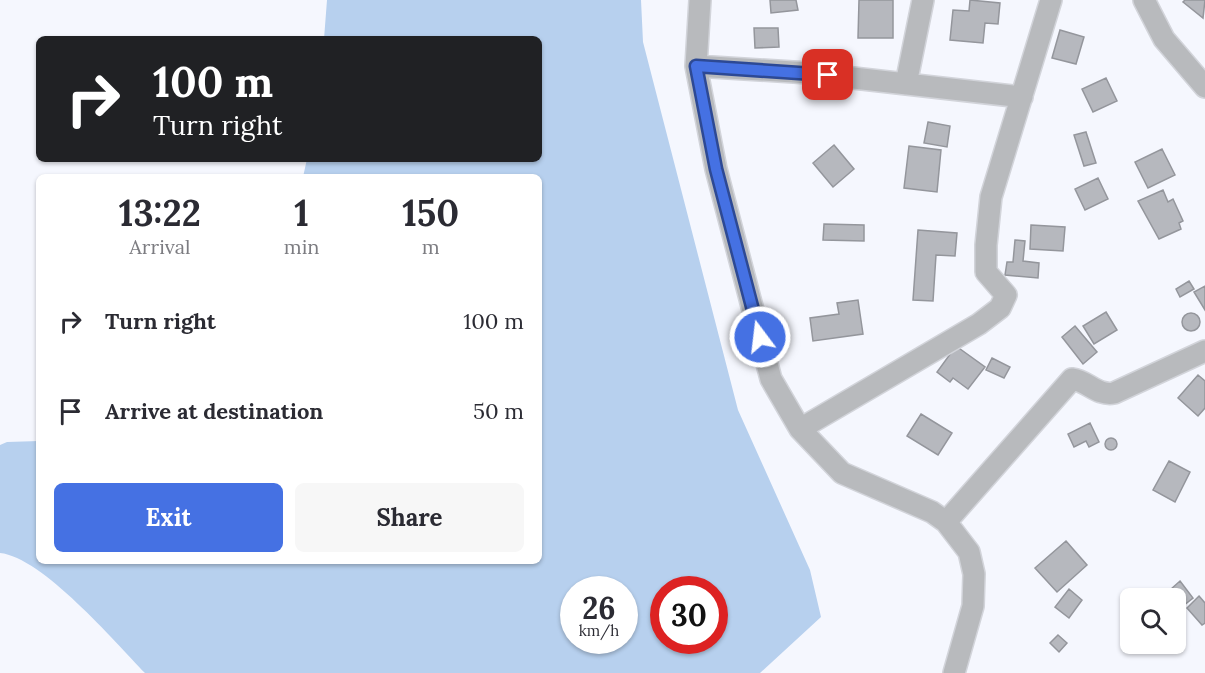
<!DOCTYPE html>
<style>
body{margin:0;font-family:Lora,serif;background:#f7f7f7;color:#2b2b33;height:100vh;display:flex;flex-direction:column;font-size:22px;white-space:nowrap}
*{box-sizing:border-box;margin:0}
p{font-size:20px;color:#7c7c81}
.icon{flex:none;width:33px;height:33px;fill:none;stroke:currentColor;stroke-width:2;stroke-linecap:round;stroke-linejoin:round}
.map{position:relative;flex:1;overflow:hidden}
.drawer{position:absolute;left:36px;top:174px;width:506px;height:390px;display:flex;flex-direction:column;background:#fff;border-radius:9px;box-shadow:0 2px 4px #0004}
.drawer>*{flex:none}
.top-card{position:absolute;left:36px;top:36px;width:506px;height:126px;border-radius:9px;box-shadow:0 2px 4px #0004;background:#202124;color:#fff;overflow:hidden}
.controls{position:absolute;left:1120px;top:588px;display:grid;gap:12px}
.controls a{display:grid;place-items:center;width:66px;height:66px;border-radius:9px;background:#fff;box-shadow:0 2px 4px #0004;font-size:30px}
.speed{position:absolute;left:560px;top:576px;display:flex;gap:12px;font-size:30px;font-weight:700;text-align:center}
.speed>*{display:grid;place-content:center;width:78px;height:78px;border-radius:50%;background:#fff;box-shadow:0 2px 4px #0004;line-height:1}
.speed small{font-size:15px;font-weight:400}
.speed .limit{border:9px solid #d22;background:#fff;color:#111}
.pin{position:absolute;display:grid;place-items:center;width:51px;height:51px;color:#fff;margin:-26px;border-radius:12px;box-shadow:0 3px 9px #0006}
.me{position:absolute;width:66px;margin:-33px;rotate:345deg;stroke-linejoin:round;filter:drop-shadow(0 0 4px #0008)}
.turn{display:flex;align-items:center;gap:21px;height:126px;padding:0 18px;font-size:27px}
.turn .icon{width:78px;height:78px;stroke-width:2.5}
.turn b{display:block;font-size:42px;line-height:51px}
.eta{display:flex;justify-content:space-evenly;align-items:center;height:102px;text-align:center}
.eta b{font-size:36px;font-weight:700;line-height:42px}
.action{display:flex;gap:12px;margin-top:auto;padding:12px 18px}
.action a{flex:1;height:69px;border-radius:9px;background:#4571e3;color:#fff;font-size:24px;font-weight:700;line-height:69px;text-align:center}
.action a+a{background:#f7f7f7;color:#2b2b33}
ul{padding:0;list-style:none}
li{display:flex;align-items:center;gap:18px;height:90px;padding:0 18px}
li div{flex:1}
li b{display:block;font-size:22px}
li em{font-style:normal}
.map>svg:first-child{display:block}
.water{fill:#b7d0ee;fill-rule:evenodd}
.building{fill:#b6b8be;stroke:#94969c;stroke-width:1.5}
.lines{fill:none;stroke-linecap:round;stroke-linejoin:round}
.minor-casing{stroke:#d2d4da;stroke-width:24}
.minor{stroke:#b8babd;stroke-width:21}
.route-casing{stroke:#2d4994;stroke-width:15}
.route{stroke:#4571e3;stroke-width:10}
</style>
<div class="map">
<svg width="1205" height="673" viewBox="0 0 1205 673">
<rect width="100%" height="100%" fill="#f5f7fe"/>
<path class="water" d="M327,0h314l2,42 95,368 72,160 11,47 -61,56h-615c-30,-31 -103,-116 -145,-120v-108l7,-3 32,-1v120h499v-384h-235l4,-18h231v-120h-214zM573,590h51v50h-51zM663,590h51v50h-51z"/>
<path class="building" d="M770,0h26l2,10 -27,3z
M859,0h34v38h-35z
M970,0l30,3 -2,21 -13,-1 -2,20 -33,-3 3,-30 16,1z
M1185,0h20l-2,18 -20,-16z
M754,28h24l1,19 -24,1z
M1060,30l24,7 -8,27 -24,-6z
M1106,78l11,23 -24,11 -11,-23z
M928,122l22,4 -3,21 -23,-4z
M1086,132l10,31 -12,3 -10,-31z
M834,145l20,24 -21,18 -20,-24z
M909,146l32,4 -4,42 -33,-4z
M1162,149l13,26 -27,13 -13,-26z
M1098,178l10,21 -23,11 -10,-21z
M1163,190l5,12 5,-3 10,22 -4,2 2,6 -22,10 -21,-38z
M824,224l40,1v16l-41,-1z
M1031,225l34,2 -2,24 -33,-2z
M918,230l39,3 -2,23 -19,-1 -3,46 -20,-1z
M1015,240l10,1 -2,20 16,2 -1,15 -33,-3 2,-13h6z
M1189,281l5,8 -14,8 -4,-8z
M1205,286v24l-11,-18z
M858,300l5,34 -50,7 -3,-23 29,-4 -2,-11z
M1106,312l11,18 -23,14 -11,-18z
M1182 322a9 9 0 1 1 18 0a9 9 0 1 1-18 0Z
M1075,326l22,26 -14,12 -21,-27z
M956,346l29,21 -17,22 -15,-11 -3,4 -13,-10z
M992,358l18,9 -6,11 -18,-8z
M1198,375l7,6v27l-7,8 -20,-18z
M921,414l31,19 -14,22 -31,-19z
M1090,423l9,19 -10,5 -3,-6 -12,6 -6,-13z
M1105 444a6 6 0 1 1 12 0a6 6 0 1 1-12 0Z
M1169,461l21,11 -15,30 -22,-12z
M1066,541l21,24 -30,27 -22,-24z
M1180,581l13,17 -10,8 -12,-17z
M1069,589l13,11 -13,18 -14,-11z
M1199,596l6,7v20l-3,2 -15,-17z
M1058,635l9,8 -8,9 -9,-9z"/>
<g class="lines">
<defs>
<path id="minor" d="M700,0l-4,66 20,103 55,210 29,50 42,44 90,39 14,10 23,30 5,22 -1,32 -19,67
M1144,0l20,39 41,48
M696,66l113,7 213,24
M906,84l17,-84
M800,429l179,-105 21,-16 6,-13 -20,-23v-27l5,-48 60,-197
M946,522l126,-143c16,2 25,17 42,14l91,-42"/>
</defs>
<use href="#minor" class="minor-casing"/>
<use href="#minor" class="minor"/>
</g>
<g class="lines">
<defs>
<path id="route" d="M760,337l-44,-168 -20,-103 132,9"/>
</defs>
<use href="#route" class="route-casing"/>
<use href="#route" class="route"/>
</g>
</svg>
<div class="controls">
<a><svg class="icon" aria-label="search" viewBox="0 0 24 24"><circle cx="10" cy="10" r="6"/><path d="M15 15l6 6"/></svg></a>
</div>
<div class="speed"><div>26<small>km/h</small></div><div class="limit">30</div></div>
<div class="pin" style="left:828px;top:75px;background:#d93025"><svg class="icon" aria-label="arrive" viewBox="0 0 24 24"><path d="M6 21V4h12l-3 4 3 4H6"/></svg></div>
<svg class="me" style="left:760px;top:337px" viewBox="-20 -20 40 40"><circle r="17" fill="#4571e3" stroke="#fff" stroke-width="3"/><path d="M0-11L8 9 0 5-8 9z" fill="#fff"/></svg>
<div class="top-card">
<div class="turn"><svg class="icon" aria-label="right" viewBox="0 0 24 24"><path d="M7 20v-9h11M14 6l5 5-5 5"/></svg><div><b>100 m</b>Turn right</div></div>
</div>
<section class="drawer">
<div class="eta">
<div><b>13:22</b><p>Arrival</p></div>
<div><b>1</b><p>min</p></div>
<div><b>150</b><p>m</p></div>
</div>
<ul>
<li><svg class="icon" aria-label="right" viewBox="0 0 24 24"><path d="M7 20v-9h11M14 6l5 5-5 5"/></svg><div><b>Turn right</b></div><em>100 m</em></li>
<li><svg class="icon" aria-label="arrive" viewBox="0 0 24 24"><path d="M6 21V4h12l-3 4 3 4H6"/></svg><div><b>Arrive at destination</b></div><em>50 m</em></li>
</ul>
<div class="action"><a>Exit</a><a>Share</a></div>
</section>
</div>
